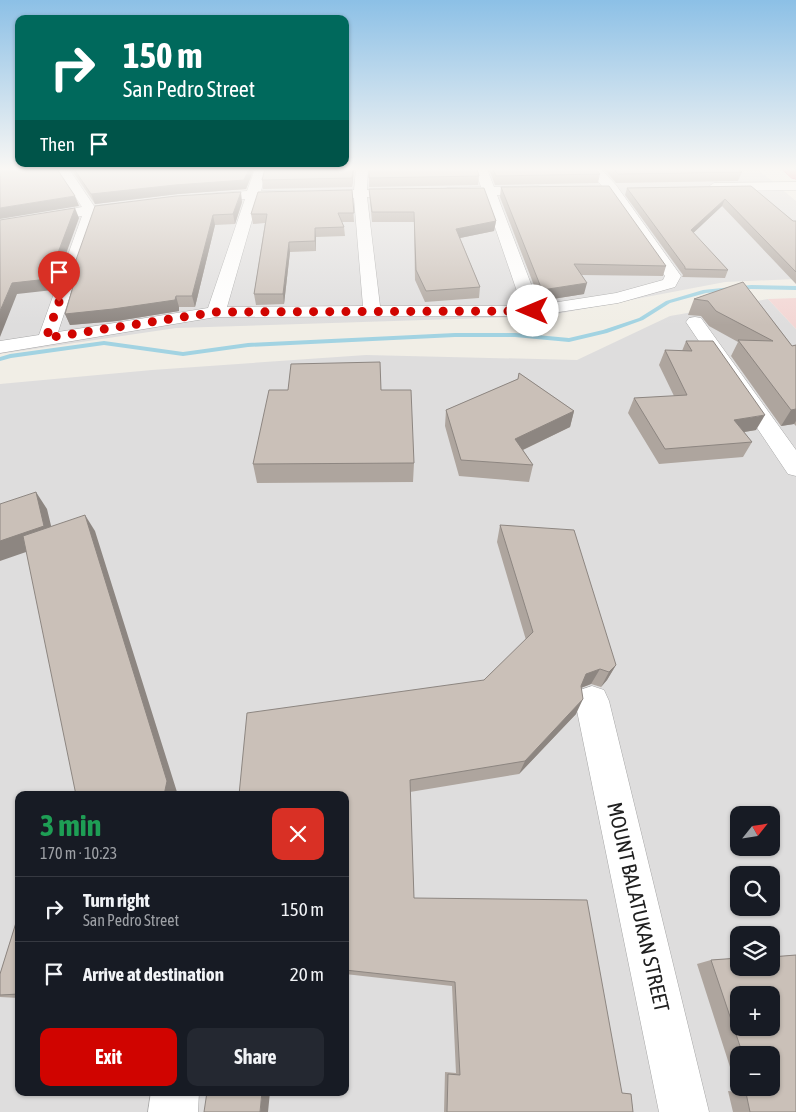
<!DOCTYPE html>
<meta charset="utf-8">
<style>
body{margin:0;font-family:"Asap Condensed",sans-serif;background:#242831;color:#f1f3f6;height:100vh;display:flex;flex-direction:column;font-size:19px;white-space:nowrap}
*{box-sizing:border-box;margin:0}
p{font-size:16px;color:#9ea1a6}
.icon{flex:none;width:28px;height:28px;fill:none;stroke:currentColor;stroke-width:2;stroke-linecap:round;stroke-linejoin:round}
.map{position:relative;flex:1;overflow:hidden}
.sheet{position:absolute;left:15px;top:791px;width:334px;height:305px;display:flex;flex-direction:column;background:#171b24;border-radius:10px;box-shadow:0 1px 4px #0004}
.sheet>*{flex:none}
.hud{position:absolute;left:15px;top:15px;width:334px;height:152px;border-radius:10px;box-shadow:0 1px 4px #0004;background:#00695c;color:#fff;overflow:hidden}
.needle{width:32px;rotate:60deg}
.controls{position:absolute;left:730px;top:806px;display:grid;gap:10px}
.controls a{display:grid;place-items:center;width:50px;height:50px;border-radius:10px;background:#171b24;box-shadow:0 1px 4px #0004;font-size:25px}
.pin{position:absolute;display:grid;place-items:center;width:42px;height:42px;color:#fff;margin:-51px -21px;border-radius:50% 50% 50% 0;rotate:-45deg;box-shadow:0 0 5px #0007}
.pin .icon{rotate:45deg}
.me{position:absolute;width:55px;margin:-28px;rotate:270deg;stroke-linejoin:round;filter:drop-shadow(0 0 4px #0008)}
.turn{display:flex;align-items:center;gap:18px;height:105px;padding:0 25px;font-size:22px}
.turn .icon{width:65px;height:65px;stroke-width:2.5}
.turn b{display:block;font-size:35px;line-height:42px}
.then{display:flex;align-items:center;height:48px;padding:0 25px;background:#0003;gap:10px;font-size:19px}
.round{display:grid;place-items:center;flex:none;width:52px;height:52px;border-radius:10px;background:#242831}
.summary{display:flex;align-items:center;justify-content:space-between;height:85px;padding:0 25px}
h1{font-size:30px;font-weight:700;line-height:38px;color:#1e9e55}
.cta{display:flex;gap:10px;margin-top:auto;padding:10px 25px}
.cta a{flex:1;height:58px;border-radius:10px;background:#d00400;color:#fff;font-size:20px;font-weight:700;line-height:58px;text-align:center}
.cta a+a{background:#242831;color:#f1f3f6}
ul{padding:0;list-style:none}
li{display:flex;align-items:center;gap:15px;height:65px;padding:0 25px;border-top:1px solid #363941}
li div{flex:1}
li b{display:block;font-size:19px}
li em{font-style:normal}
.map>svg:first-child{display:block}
.residential{fill:#dedddd;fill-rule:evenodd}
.commercial{fill:#f3d6d4}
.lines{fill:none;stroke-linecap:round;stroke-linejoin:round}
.stream{fill:#a2d3e2;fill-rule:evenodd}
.street-casing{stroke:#a7a7a7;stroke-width:1}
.highway-casing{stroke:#eb175c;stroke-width:1}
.street{fill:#fff;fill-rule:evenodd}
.highway{fill:#ef8799;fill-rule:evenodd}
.wall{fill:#aea59e;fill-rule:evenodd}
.shaded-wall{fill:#8d8681}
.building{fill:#cac0b8;stroke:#8d8681;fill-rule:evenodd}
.route{stroke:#d00400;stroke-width:9;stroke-dasharray:0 16.2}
.labels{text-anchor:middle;stroke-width:4;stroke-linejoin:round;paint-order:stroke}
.near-street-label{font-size:21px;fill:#202020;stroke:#fff}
</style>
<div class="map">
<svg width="796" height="1112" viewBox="0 0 796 1112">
<rect width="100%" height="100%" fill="#f1eee6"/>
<path class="residential" d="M0,169h757l39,32v78l-71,3 -179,34 -370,12 -176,26z
M768,299l28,30v783h-796v-728l152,-14 214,-15 211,5 93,-44zM19,795h326v297h-326zM739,815h32v33h-32zM739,875h32v33h-32zM739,935h32v33h-32zM739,995h32v33h-32zM739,1055h32v33h-32z"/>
<path class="commercial" d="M796,298v31l-28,-30z"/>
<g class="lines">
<path class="stream" d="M751,285l45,1v4l-45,-1 -45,4 -36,10 -27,17 -36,13 -38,9 -54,-5h-60l-207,10 -65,9 -79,-11 -93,13 -11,3v-4l10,-3 94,-13 79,11 65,-9 207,-10h60l54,5 34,-8 36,-12 27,-17 37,-11z"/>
<defs>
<path id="street" d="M57,169h12l25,37 36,-4 7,4 -7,4 -33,4 -39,118 150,-24 37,-109 -40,3 -7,-4 7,-4 42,-3 8,-22h12l-6,22 93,-1 2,-21h12l-1,21h44l2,3 -7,4h-39l13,109h142l-38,-111 -37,1 -7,-4 7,-4 34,-1 -6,-18h12l7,18 45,-1 6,4 -6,4 -42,1 42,110 77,-12 47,-13 2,-4 -59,-85 -18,-22h13l15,16 65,91 -6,11 -57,16 -85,13 -317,1 -216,36v-12l39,-6 43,-119 -82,13v-8l82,-14zM354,198l9,108 -136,1 31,-108z
M796,182v8l-82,1 -6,-4 6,-4z
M695,317l6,1 95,132v26l-8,-2 -102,-152 3,-4z
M592,686l12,4 5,11 100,411h-50l-84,-411 5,-11z
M151,1092h48l-1,20h-50z"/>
<path id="highway" d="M782,169h14v10l-4,-1z"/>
</defs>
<use href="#street" class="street-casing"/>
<use href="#highway" class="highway-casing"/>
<use href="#street" class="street"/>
<use href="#highway" class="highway"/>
</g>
<path class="wall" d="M71,169h183l-8,20 -68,5 -83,10z
M354,169l-2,18 -89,2 -1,-9z
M369,169l110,7 -1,9 -109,2z
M489,169h107l4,5 -2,9 -103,2z
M604,169h134l4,3 -4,9 -122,2z
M751,186l42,35h3v63l-74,-78 -29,27 35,37 -3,8 -43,-1 1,-2 -58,-80 2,-7z
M501,187l165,79 -3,10 -82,-1 3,19 -44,7 -40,-104z
M369,189l127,32 -2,10 -34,7 20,49 -1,11 -54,4 -10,-22 -1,-58h-42z
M352,190l2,32h-12l2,5 1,9 -29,1v14l-26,1 -6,52 -28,1 -2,-11 11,-71 -12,1 -2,-10z
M242,202l-7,22 -20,1 -20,82h-16v4l-62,10 -47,4 -5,-11 8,-29 -3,-8z
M743,282l49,64 4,-1v81l-2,-2 -13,2 -50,-70 7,-14 -29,-16 -8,-10 -13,-1 6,-16z
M686,341l70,89 -12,2 8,10 -9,15 -84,7 -31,-51 6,-15 40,-2 -15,-31 6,-15 17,1z
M519,373l55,38 -4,16 -47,23 10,15 -4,17 -70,-6 -14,-50 1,-16 72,-31z
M381,390l33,73 -1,19 -156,1 -4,-19z
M500,525l116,140 -9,15 -6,7 -10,-3 -10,4 -5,26 -57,60 -109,18 4,106 208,195 9,1 2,18h-189l1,-40 11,1 -4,-87 -107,-12v-179l139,-115 42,-40 -29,-98z
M19,913v85l-19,-1v-23z
M796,955v157h-63l-5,-21 10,1 -41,-128 14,-4 28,-2v10h32v-11zM739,995h32v33h-32zM739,1055h32v33h-32z"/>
<path class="shaded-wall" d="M249,169h5l-8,20 -68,5 -83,10 -4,-10z
M353,169h1l-2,18v-9z
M241,192l1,10 -7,22 -2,-10z
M75,196l4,10 -79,13v-11z
M725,199l-3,7 -34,32 3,-8z
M75,208l4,10 -26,72 -36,4 -17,43v-26l12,-28z
M213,215l2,10 -20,82 -3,-11z
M496,221l-2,10 -39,8 1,-10z
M315,228l1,9v14l-1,-10z
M289,242l1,10 -6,52 -1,-10z
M70,277h4l1,3 -2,1 3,7h-1z
M587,283l-3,11 -44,7 2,-11z
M176,296l3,11v4l-62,10 -47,4 -5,-11z
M796,409v12l-2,3 -13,2 10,-16z
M574,411l-4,16 -58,28 3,-16z
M765,415l-9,15 -30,5 8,-15z
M36,492l11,17 8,33 -55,19v-20z
M85,515l10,16 82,261v3h-13z
M616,665l-9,15 -6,7 8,-15z
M600,669l-9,15 -13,5 8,-15z
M583,699l-7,15 -57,60 6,-13z
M262,1092h8l-2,20h-8z"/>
<path class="building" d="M0,169h57l18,27 -75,12z
M74,169h175l-5,11 -69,5 -84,9z
M265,169h88l-1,9 -90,2z
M369,169h108l2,7 -110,2z
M493,169h103l4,5 -104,2z
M614,169h124l4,3 -124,2z
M609,186l57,80 -92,-2 13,19 -45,7 -41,-103z
M751,186l42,35h3v51l-71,-73 -34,31 37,40 -43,-1v-2l-58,-79z
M484,188l12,33 -40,8 24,58 -54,4 -10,-21 -2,-58h-42l-3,-23z
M352,190l2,23h-16l6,14 -29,1v13l-26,1 -6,52h-29l13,-80h-16l7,-22z
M241,192l-8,22 -20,1 -21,81h-16l-1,4 -62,9 -48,5 10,-34 -2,1 1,-4h-4l25,-71 81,-10z
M75,208l-27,71 -36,4 -12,28v-91z
M743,282l49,64 4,-1v64l-5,1 -53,-70 35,1 -57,-30 -8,-10 -14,-2z
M686,341h27l52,74 -31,5 18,22 -87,7 -31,-51 53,-3 -22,-45 27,1z
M380,362l1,28h30l3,73 -161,1 16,-74h19l3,-26z
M519,373l55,38 -59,28 18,26 -72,-5 -15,-50 72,-31z
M36,492l8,34 -44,15v-37z
M85,515l82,266 -3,14h-88l-53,-259z
M500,525l74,5 42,135 -7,7 -9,-3 -14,5 -5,12 2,13 -58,62 -115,19 4,118 173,2 35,193 9,1 2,18h-186l1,-38 12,1 -5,-93 -110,-12v-175h-106l8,-82 237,-33 49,-48z
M19,913v81l-19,1v-21z
M796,955v157h-46l-4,-19 10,1 -3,-6h18v-33h-28l-32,-95 28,-2v10h32v-11zM739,995h32v33h-32z
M207,1092h55l-2,20h-56z"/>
<linearGradient id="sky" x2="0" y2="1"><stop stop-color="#8cc0e6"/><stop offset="0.52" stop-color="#f9f7f4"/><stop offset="1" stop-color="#f9f7f4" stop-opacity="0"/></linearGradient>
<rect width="796" height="325" fill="url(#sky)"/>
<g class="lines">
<path class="route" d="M59,302l-13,36 170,-26 317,-1"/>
</g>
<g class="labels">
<g class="near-street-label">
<text transform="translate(638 907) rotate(77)" y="7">MOUNT BALATUKAN STREET</text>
</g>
</g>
</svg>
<div class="controls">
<a><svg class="needle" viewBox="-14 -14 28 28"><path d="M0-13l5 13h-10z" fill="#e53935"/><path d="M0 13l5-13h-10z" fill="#9ea1a6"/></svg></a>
<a><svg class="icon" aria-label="search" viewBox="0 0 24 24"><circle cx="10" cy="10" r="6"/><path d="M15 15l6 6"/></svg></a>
<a><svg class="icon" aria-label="layers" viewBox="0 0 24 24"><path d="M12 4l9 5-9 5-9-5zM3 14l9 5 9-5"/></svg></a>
<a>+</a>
<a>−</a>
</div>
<div class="pin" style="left:59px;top:302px;background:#d93025"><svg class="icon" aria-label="arrive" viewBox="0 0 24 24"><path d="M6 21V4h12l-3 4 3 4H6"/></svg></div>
<svg class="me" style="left:533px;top:311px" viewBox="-20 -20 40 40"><circle r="19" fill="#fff"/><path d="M0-13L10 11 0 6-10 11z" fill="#d00400"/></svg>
<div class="hud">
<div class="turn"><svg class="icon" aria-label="right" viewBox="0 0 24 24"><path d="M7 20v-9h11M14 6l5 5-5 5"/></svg><div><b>150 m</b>San Pedro Street</div></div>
<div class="then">Then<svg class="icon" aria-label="arrive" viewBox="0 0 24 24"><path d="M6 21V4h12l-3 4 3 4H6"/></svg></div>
</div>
<section class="sheet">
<div class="summary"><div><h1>3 min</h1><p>170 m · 10:23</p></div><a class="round" style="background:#d93025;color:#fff"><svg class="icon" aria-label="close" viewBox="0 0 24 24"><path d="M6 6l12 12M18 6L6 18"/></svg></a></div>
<ul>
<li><svg class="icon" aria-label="right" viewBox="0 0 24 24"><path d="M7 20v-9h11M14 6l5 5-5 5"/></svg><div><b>Turn right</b><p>San Pedro Street</p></div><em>150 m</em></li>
<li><svg class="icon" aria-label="arrive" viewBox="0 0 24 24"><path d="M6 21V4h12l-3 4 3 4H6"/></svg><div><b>Arrive at destination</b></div><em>20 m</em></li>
</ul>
<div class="cta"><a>Exit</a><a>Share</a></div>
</section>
</div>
